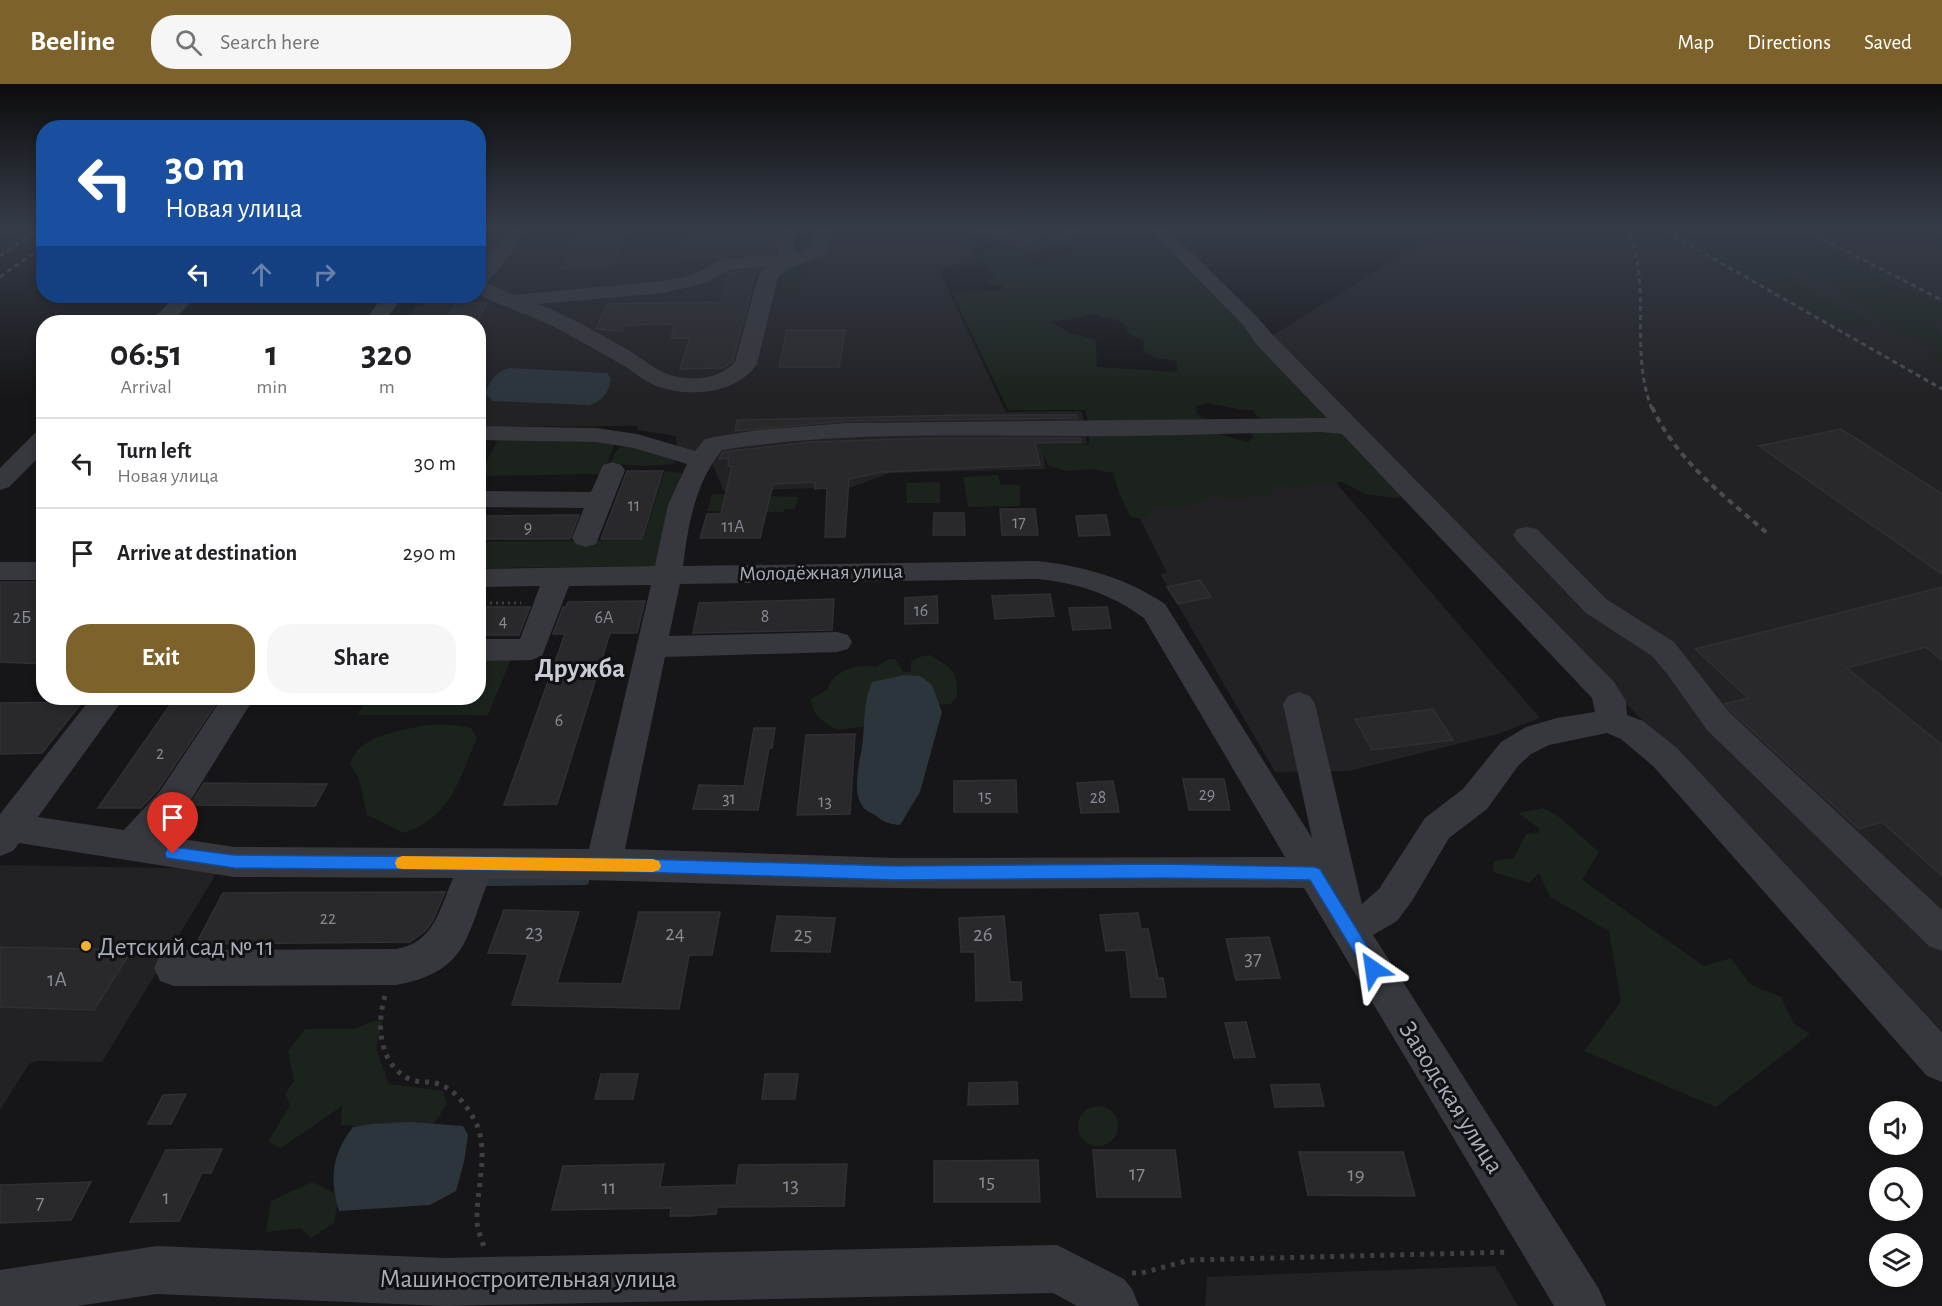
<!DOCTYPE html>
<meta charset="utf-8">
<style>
body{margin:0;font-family:"Alegreya Sans",sans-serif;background:#f6f6f6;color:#202124;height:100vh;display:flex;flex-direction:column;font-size:22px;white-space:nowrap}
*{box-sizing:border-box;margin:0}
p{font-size:20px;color:#757577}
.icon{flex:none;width:33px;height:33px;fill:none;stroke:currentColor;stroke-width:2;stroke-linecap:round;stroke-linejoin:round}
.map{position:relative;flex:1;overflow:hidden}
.sheet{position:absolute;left:36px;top:231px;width:450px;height:390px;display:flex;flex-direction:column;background:#fff;border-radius:24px;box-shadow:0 3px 9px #0003}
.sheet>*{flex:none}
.banner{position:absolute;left:36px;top:36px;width:450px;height:183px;border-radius:24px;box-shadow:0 3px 9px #0003;background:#1a4fa0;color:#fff;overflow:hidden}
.tools{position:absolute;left:1869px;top:1017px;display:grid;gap:12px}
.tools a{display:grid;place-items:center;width:54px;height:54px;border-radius:50%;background:#fff;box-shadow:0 3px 9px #0003;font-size:30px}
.pin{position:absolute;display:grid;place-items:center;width:51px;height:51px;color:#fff;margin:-62px -26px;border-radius:50% 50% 50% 0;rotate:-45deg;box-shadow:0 0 6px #0007}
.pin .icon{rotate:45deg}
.me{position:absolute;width:66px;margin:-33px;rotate:328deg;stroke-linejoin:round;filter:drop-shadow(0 0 4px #0008)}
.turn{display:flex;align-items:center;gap:21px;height:126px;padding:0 30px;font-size:27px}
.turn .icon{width:78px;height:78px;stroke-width:2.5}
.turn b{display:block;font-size:42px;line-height:51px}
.lanes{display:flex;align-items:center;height:57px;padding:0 30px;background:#0003;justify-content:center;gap:30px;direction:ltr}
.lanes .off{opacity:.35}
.eta{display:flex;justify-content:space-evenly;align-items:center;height:102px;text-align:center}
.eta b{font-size:36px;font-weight:700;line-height:42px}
.cta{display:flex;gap:12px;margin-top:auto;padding:12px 30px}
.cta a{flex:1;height:69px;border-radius:24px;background:#7e622b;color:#fff;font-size:24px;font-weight:700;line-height:69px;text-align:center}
.cta a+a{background:#f6f6f6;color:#202124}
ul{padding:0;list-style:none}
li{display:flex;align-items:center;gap:18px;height:90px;padding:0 30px;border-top:2px solid #e0e0e0}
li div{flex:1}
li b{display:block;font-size:22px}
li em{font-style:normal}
header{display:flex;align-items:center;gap:36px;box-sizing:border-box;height:84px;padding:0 30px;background:#7e622b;color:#fff}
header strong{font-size:28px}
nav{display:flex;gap:33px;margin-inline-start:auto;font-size:21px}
.search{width:420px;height:54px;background:#f6f6f6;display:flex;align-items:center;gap:15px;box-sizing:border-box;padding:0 21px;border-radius:24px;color:#757577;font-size:22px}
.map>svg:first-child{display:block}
.built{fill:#222225}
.green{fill:#1c231d;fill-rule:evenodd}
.water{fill:#2c353c}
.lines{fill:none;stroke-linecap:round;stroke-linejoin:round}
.stream{stroke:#2c353c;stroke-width:8}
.building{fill:#29292c;stroke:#303034;stroke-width:1.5}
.path-far1{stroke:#3d3f44;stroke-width:3;stroke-dasharray:2 4;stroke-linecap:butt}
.path{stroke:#3d3f44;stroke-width:5;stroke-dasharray:4 6;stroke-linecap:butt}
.minor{fill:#37383d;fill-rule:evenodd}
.rail-far1{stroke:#4a4c52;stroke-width:3;stroke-dasharray:5 4;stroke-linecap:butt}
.rail{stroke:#4a4c52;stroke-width:4;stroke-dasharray:6 5;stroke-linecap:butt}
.route{fill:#1a73e8;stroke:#114b97;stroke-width:1.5}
.slow{fill:#f59e0b}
.poi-dot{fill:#f2b134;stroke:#111113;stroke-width:2}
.labels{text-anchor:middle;stroke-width:6;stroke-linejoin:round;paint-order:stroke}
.number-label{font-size:18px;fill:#888b94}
.street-label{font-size:21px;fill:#a8adb8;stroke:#111113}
.near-number-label{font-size:21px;fill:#888b94}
.near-poi-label{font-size:26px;fill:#a8adb8;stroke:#111113;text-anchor:start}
.near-street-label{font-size:26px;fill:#a8adb8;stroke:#111113}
.district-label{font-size:27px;font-weight:bold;fill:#c9ccd4;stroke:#111113}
</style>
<header>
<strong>Beeline</strong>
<div class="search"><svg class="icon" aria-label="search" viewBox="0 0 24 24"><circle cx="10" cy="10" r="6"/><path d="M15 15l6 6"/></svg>Search here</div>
<nav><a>Map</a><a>Directions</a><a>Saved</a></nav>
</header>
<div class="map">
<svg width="1942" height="1222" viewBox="0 0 1942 1222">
<rect width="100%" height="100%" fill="#161618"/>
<path class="built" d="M479,143h484l13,31 -37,13 67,141 76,-1 5,33 -44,1 2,24 -155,4 -38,14 -128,4 -13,-30 -34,-14 -1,-11 -39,-6 1,-4 -159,1 -1,-105h-72l17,-26h55z
M971,143h144l-17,9 -18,-6 -47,23 -62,-24z
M1446,143h496v804l-670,-695z
M1317,377l223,257 -42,16 -149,37 -74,1 -115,-198 7,-1 -53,-106z
M0,781l219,4 -117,193 -65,-1 -8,3 -29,46z
M1495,1182l23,40h-313l2,-29z"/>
<path class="green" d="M793,143h26v7l-13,18h-10l-7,-19z
M1119,143h33l256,268 -13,3 -30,-4 -23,-12 -53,6 -12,-4 -8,11 -43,4 -12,-5c-14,16 -38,11 -57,14l-13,12 -14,-4 -11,-23 -6,-20 -22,-4 -24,2 -18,-5 -10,-21 5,-4 8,-1 5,3 32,2v-20l-4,-15h-77l-56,-117 48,-3 6,-4 -20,-1 9,-10 -13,-16 -1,-10 26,-3 22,8 4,13 47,-18 -22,-5 24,-11 18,4zM1092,230l30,8 7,12 15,7 -1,9 12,8 21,3 2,11 -81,-5 -1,-27 -26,-7 -20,-12 19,-1zM1207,319c16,2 31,8 46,7l5,7 11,5 -22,9 7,5 -6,6 -41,-11v-11l-10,-6 -1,-8z
M1663,143h124l55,29 5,5 -5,4 32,7 17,13 36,11 15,8v15l-10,5 10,14v25l-12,-8 5,-7c-18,-9 -38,-17 -55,-28 -31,-19 -55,-51 -94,-49l16,16 71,35 -1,5h-16l-26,-6z
M801,179l4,3c-4,17 -9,42 -31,28l3,-20z
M498,355h93l23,6 -10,29 -125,2z
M635,360l38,12 2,8 -32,2 -32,-2c4,-15 8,-18 24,-20z
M665,387l17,2 -21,67 1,23 -7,3 -176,2 -1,-26 165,-2z
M998,391l3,10h19v21l-52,1 -5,-30z
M940,398v21h-33l-1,-20z
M712,410l86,3 -3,12h-10l-1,3 -77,-1z
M930,571c22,14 28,15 27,42l-7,7 -30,1 -53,21 -29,4c-14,-7 -26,-15 -27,-31l17,-10c3,-18 32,-26 47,-22l14,-8h6l8,13h8v-10l8,-5z
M479,575h32l-23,56h-131l10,-17h111z
M427,641h27l17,3 6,10c-19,42 -24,78 -73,95l-37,-18 -8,-36 -9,-15c8,-29 51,-33 77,-39z
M1544,724l15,9 40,35 -17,28 122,86 27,-8 20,27 30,12 13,27 16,10 -94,73 -132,-56 37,-49 -12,-71 -59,-34 -11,-24 -10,10 -36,-11 1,-11 20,-3 12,-24 13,-1v-5l-21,-15z
M383,936l-7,28 13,36 54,7 4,13 -17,26 -89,-5 1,-19 -61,42 -13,-6 22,-37 -5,-11 9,-13 -6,-30 17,-22h50l19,-8z
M1078 1042a20 20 0 1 1 40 0a20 20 0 1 1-40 0Z
M312,1098l27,13 -5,28 -23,15 -10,-10 -35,4 5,-31z"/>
<path class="water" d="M510,284l97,5 4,5c-2,14 -9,24 -22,27l-96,-4 -7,-7c2,-12 12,-24 24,-26z
M905,591l15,1 12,9 10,27 -22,80 -20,33c-12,-1 -16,-3 -25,-10 -4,-2 -10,-5 -12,-8 -13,-17 -1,-51 0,-69 2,-21 1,-37 9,-56z
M411,1038l52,4 5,9 -4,27 -8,29 -26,14 -91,6c-10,-32 -7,-57 14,-84l19,-3z"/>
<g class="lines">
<path class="stream" d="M485,798l100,-1"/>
</g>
<path class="building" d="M580,143h48l-16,40 -52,1z
M690,143h86l-4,12v14l-92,6z
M1023,143h34l-38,20 -21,-8 22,-6z
M756,186l-23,91 -10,7 -43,1 10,-31h-19l4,-14 -51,1 -2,6 -26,-2 11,-25 113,-2 9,-29z
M457,219h30l-11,19h-31z
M787,246h58l-6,37h-60z
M964,331h112l1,3 -231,3 -111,10 2,-11z
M1841,345l101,65v80l-183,-128z
M937,354h143l1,4 -46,1 5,22 -158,7 -33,7 -4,58h-20l2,-49 -12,1v-7l-42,2 -13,54h-60l7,-24h14l11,-48h-4l1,-8 -10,1 4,-7 85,-10z
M627,387h36l-21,68h-41z
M1000,425h35l3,26h-36z
M934,429h30l1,22h-32z
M579,431l-9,24h-92v-23z
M1106,431l4,20 -31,1 -3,-20z
M1200,496l11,17 -33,7 -11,-17z
M0,498h44v82l-44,-2z
M1942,503v73l-16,-13 -79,21 95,77v131l-60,-54 -23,7 -129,-119 -5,-6 23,-6 -53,-49z
M1050,510l4,22 -59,3 -3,-23z
M937,512l1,27 -33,1v-26z
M834,515l-2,31 -139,3 6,-30z
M645,517l-8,32h-27l-53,171 -53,1 61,-171h-12l10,-27h3l2,-5z
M478,523h52l-11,28h-41z
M1107,523l4,21 -38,2 -4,-22z
M175,614h45l-62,92 -17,18h-43z
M82,618l-40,51 -42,1v-51z
M1433,625l20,31 -81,10 -17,-31z
M754,644h21l-3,20h-3l-11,62 -65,-1 6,-24 45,1z
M855,650l-5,80 -53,1 9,-80z
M1183,695h41l6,31h-41z
M1016,696l1,32h-63v-31z
M1113,697l6,31 -38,1 -4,-30z
M204,699l123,1 -12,22 -125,-1z
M445,808l-13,30 -7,9 -15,11 -214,2 27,-51z
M504,826l75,2 -22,71 65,1 17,-72h81l-8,43h-23l-10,54 -167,-4 16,-51 -40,-1z
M1138,829l3,16h7l10,49h5l3,19h-35l-5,-47 -20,1 -6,-36z
M777,832l58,2 -5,34 -59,-1z
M1004,832l6,66h11l1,18 -46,1 -1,-49h-14l-2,-34z
M1269,853l11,41 -44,2 -10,-41z
M0,863l132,3 -38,60 -94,-3z
M1246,938l9,35 -21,1 -9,-35z
M601,990h37l-5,25h-38z
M765,990h33l-3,25h-33z
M1017,998l1,22 -50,1 1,-22z
M1319,1000l5,22 -49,1 -4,-22z
M186,1010l-15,30h-23l15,-29z
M222,1065l-11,24h-9l-23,48 -49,1 36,-72z
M1093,1066h82l6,47h-84z
M1299,1068h104l12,44 -107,-1z
M1038,1076l2,42h-106v-41z
M664,1080l-4,23 76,-2 3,-20 108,-1 -3,42 -127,1 -1,7 -27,2h-19l1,-8 -119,2 11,-44z
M91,1098l-20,38 -71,3v-38z"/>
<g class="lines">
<path class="path-far1" d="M478,519h43"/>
<path class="path" d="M385,912c-9,29 -6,71 27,84 8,3 16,1 23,3 19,4 34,25 42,42 12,30 -1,65 0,96 0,9 5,18 7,27
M1132,1189h10l48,-13 320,-8"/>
<path class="minor" d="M508,143h18l-13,24 -26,32 26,12 151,-14 28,-6 33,-17 54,-3 -5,-15 5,-13h18l-4,13 4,13 11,-5 6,-11 1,-10h18l-1,10 -9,19 -33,12 -12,9 -21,87c-20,30 -68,34 -100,22 -11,-4 -21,-12 -31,-19 -23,-13 -45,-26 -68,-38 -25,-14 -54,-21 -80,-35v-26l20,-23zM765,183l-7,10 -23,85c-16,17 -42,20 -65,13 -13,-4 -28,-16 -40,-24 -30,-17 -59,-34 -92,-47l126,-11 42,-10 23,-13z
M972,143h49l-2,4 -24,6 -21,-6z
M1061,143h24c-7,9 -22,15 -33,12l-2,-4z
M1147,143h19l92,91 13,15 343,349 12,19 1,14 16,6 34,27 265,284v50l-15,-6 -274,-310 -32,-27 -14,-6 -58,12 -18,9 -13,12 -31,43 -38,29 -37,63 -15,20 -24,14 226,354 7,17h-52l-250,-418c-136,-2 -272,2 -408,0 -135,-1 -271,-9 -407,-9 -23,59 -22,93 -93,106l-222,1 -14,-5 -6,-13 6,-13 14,-5 222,-1c38,-6 43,-39 57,-71l-219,-1 -215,-34 -6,8 -13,5v-42l91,-116h33l-86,119 86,13 36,-39 62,-93h32l-70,113 -22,25 72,11 355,2 62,-264 -82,1 -27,70 -11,4 -53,1v-22h42l20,-53 -62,1v-18l177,-3 13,-61 19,-41 -53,-16 -38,-6 -118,-2v-14l118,2 41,6 58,17 10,-12 9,-2 44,-7 88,-7 481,-5 -72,-75 -11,-17zM1321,348l21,2 250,264 3,14 -38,6 -31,9 -25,15 -38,47 -38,29 -46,71 -17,15 -47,-200 -5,-8 -11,-4 -11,4 -5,8 29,134 -147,-234c-39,-26 -81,-38 -128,-43l-354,5c5,-41 12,-83 39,-116 114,-18 229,-14 345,-14 84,1 169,-3 254,-4zM1037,495c41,4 74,15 107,39l141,239 -389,1 -271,-9 40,-192 172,-5 11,-3 4,-7 -4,-7 -11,-3 -168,4 11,-52z
M176,212h21l-25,26h-22z
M383,212h20l-19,26h-20z
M44,347v21l-35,35 -9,3v-22l35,-35z
M612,378l9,3 4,5 -29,74 -10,3 -10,-3 -4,-6 12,-30 -106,-1v-16l113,1 12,-27z
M1527,443l10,2 69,70 68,43 55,70 213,198v41l-13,-5 -222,-216 -39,-55 -16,-19 -66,-43 -69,-72 -4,-6 4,-6z
M0,478h44v18h-44z
M1057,1161l67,34 8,10 7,17h-62l-24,-13 -609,13 -287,-12 -79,12h-78v-36l157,-24 287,12z"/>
<path class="rail-far1" d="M1626,143c28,56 2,123 26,182
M1658,143l284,162
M1799,143l143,73
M0,172l42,-29
M0,193l44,-31"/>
<path class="rail" d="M1652,323c24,53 72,89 115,126"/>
</g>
<linearGradient id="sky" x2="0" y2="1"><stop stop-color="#0c0c0d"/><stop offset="0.46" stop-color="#363c48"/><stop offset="1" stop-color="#363c48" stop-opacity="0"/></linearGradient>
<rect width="1942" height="314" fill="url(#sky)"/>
<path class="route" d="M173,763l61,8 370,3 292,8 269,-2 149,3 6,2 61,100 -2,5 -6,3 -6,-3 -57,-94 -145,-2 -269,2 -292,-9 -370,-3 -67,-10 -2,-4 2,-5z"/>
<path class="slow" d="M402,772l251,3 6,2 2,5 -2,4 -6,2 -251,-3 -5,-1 -2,-5 2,-5z"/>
<circle class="poi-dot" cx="86" cy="862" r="6"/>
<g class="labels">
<g class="number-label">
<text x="634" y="427">11</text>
<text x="1019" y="444">17</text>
<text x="733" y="448">11А</text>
<text x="528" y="449">9</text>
<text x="921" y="532">16</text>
<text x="765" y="538">8</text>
<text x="22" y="539">2Б</text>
<text x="604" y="539">6А</text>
<text x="503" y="543">4</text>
<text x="559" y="642">6</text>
<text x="160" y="675">2</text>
<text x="1207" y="716">29</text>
<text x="985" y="718">15</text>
<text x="1098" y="719">28</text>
<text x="729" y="720">31</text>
<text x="825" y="723">13</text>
<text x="328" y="840">22</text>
</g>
<g class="street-label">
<text transform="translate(821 488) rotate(-1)" y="7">Молодёжная улица</text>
</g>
<g class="near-number-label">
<text x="534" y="855">23</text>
<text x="675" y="856">24</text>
<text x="803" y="857">25</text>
<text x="983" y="857">26</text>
<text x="1253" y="881">37</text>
<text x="57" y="902">1А</text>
<text x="1137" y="1096">17</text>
<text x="1356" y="1097">19</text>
<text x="987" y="1104">15</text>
<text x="791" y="1108">13</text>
<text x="609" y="1110">11</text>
<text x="166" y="1120">1</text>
<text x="40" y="1125">7</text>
</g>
<g class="near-poi-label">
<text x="98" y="871">Детский сад № 11</text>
</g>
<g class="near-street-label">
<text transform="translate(1452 1013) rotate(58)" y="9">Заводская улица</text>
<text x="528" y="1203">Машиностроительная улица</text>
</g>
<g class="district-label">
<text x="580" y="593">Дружба</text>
</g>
</g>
</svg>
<div class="tools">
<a><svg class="icon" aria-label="sound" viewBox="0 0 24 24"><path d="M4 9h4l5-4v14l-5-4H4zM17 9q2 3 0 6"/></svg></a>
<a><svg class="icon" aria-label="search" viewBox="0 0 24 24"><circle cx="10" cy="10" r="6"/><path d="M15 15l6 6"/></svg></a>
<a><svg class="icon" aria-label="layers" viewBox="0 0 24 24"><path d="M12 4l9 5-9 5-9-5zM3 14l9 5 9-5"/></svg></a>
</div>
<div class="pin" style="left:173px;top:770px;background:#d93025"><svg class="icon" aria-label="arrive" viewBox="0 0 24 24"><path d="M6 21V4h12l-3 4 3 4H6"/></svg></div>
<svg class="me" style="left:1373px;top:885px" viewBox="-20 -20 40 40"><path d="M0-17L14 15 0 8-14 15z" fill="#1a73e8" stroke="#fff" stroke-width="4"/></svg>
<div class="banner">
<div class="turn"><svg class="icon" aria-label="left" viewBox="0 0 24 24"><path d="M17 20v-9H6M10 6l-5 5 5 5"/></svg><div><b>30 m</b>Новая улица</div></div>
<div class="lanes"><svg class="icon" aria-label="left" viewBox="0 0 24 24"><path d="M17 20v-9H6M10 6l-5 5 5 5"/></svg><svg class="icon off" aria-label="ahead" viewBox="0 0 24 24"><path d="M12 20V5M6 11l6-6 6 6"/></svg><svg class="icon off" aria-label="right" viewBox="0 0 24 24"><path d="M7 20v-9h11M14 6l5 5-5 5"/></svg></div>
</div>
<section class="sheet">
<div class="eta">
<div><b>06:51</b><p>Arrival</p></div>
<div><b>1</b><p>min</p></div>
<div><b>320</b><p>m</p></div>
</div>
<ul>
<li><svg class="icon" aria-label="left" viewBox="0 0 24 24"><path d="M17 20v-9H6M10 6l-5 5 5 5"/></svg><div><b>Turn left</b><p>Новая улица</p></div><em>30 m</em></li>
<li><svg class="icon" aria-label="arrive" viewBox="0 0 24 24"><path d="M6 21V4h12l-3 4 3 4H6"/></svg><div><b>Arrive at destination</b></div><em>290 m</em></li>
</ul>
<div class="cta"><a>Exit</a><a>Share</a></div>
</section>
</div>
